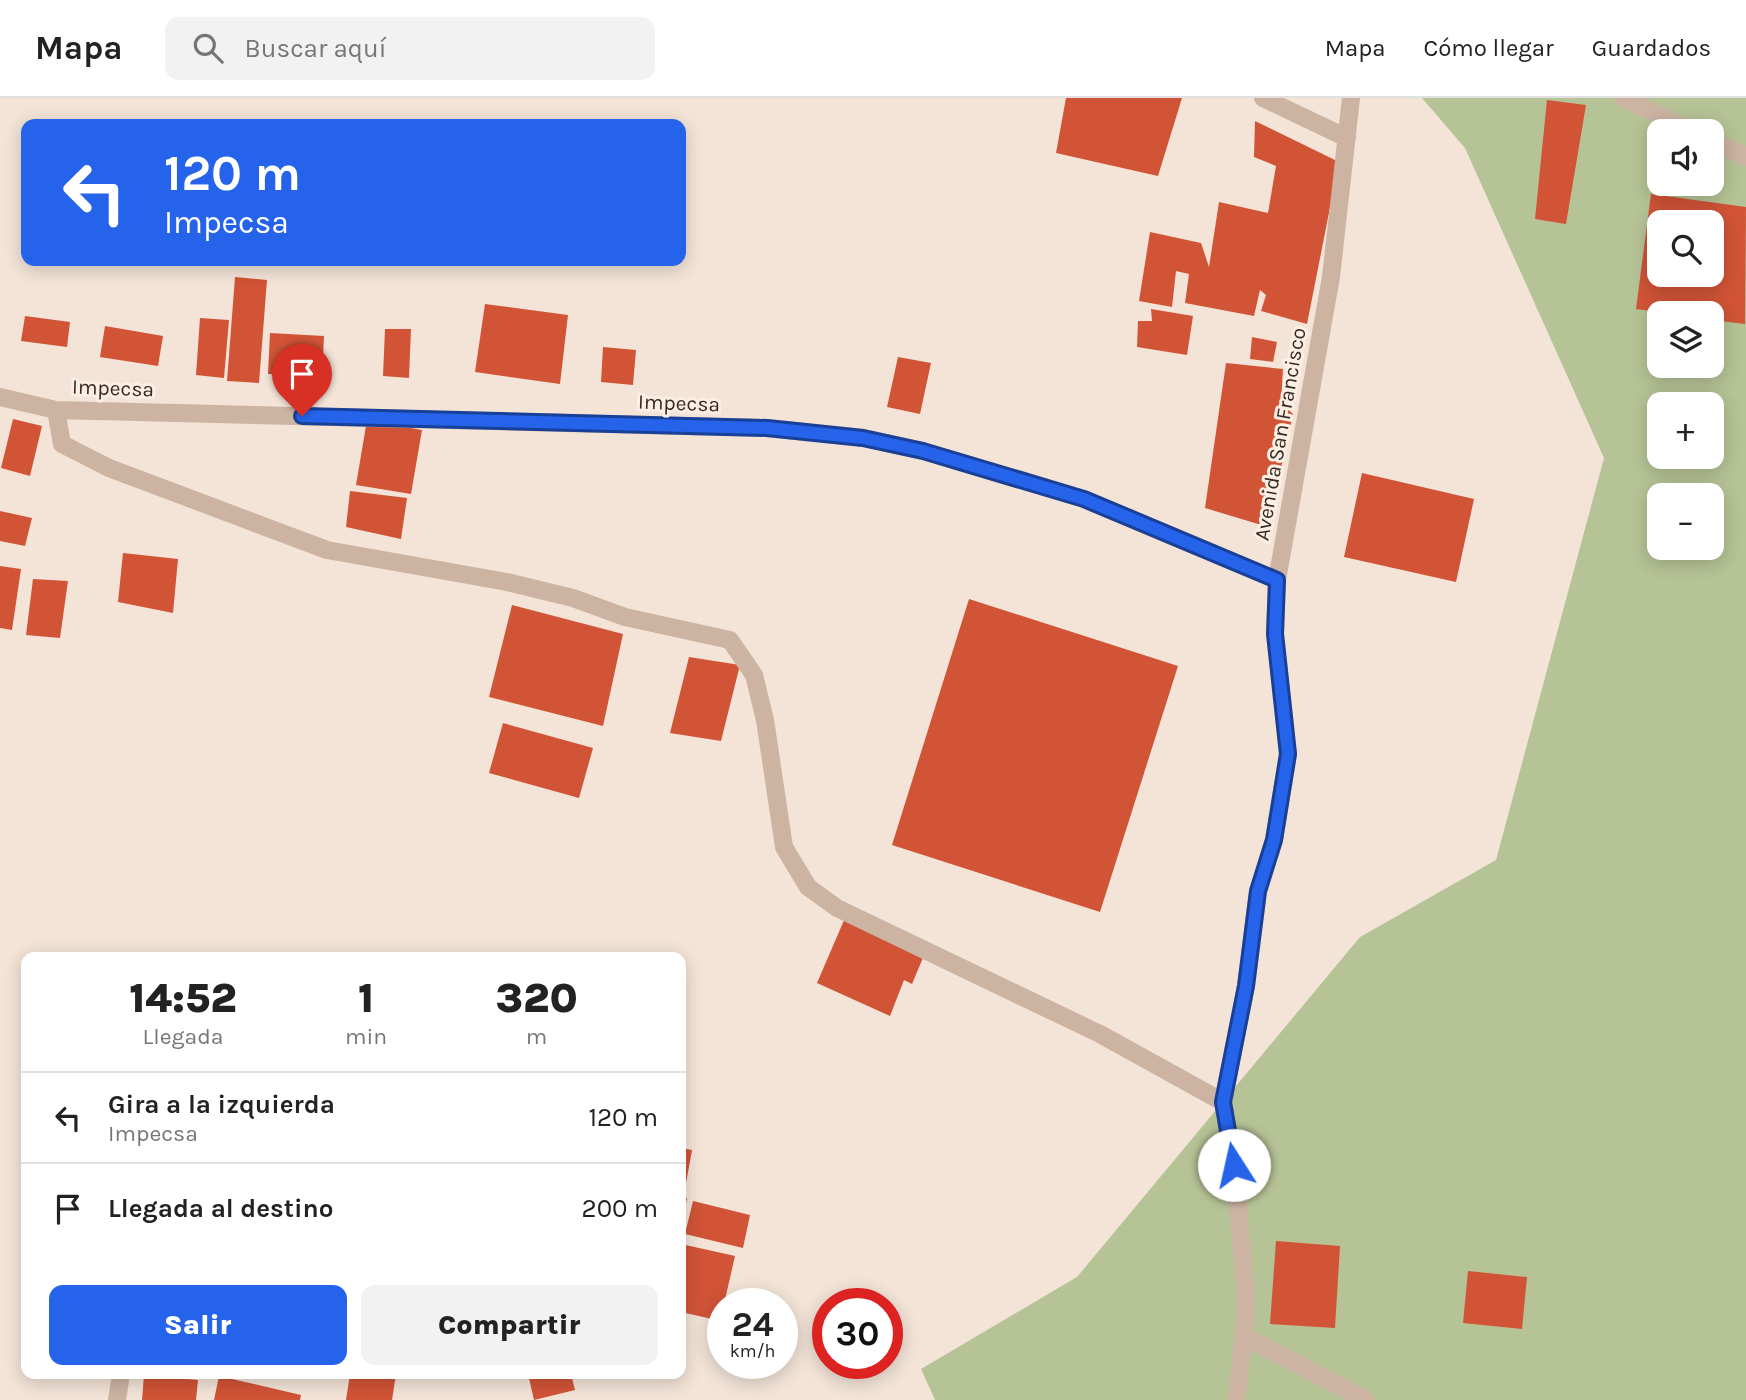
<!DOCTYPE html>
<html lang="es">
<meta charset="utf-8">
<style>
body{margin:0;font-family:Karla,sans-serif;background:#f2f2f2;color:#222;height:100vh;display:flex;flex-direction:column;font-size:26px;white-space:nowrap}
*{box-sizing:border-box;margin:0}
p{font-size:23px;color:#767676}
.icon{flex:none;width:38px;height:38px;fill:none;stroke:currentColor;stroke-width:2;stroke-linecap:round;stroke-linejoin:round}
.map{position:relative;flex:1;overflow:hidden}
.drawer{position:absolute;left:21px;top:854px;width:665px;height:427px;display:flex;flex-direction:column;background:#fff;border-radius:14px;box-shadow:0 4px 18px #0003}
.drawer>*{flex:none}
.guide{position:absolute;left:21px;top:21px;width:665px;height:147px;border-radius:14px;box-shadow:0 4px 18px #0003;background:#2563eb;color:#fff;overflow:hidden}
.controls{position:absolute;left:1647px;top:21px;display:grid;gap:14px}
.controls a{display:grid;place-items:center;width:77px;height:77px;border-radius:14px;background:#fff;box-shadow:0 4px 18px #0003;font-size:35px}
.speed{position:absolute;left:707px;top:1190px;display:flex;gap:14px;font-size:35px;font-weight:700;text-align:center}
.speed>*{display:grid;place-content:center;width:91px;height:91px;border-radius:50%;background:#fff;box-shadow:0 4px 18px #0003;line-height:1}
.speed small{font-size:18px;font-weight:400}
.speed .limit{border:10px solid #d22;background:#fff;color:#111}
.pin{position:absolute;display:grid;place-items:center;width:60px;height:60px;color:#fff;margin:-72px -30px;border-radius:50% 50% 50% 0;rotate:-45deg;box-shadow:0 0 7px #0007}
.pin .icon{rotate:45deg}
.me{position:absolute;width:77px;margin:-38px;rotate:350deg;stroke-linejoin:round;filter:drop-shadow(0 0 5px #0008)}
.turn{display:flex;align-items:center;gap:24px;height:147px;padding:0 28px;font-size:32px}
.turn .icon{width:91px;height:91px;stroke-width:2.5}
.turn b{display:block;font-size:49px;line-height:60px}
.eta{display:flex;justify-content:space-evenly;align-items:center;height:119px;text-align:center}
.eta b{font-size:42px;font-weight:800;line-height:49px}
.primary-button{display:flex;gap:14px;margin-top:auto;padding:14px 28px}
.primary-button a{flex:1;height:80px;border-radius:14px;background:#2563eb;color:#fff;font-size:28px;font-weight:800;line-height:80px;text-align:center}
.primary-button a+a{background:#f2f2f2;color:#222}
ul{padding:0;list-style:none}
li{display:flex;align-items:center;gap:21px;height:91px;padding:0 28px;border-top:2px solid #e0e0e0}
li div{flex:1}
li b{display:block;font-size:26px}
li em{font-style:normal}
header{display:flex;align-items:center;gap:42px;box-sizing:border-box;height:98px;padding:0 35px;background:#fff;border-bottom:2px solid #e0e0e0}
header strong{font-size:33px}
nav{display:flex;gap:38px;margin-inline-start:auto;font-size:24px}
.search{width:490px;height:63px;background:#f2f2f2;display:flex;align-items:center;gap:18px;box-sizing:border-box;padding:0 24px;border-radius:14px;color:#767676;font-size:26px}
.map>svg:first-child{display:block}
.green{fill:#b6c396;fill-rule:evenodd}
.building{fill:#d15437;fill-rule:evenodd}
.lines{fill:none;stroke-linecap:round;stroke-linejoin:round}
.minor{stroke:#ccb3a2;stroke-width:18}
.route-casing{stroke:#184099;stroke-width:18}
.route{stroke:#2563eb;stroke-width:12}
.labels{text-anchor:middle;stroke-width:6;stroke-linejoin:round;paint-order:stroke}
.street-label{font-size:21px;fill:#362a25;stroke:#fbefe3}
</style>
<header>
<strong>Mapa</strong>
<div class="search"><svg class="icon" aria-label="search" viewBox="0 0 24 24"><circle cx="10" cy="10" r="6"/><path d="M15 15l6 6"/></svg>Buscar aquí</div>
<nav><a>Mapa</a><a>Cómo llegar</a><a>Guardados</a></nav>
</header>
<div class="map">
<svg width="1746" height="1302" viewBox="0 0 1746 1302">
<rect width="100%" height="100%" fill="#f3e4d7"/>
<path class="green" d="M1422,0h324v1302h-811l-14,-31 156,-92 283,-340 136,-77 108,-402 -139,-310zM1659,33h53v53h-53zM1659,124h53v53h-53zM1659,215h53v53h-53zM1659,306h53v53h-53zM1659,397h53v53h-53z"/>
<path class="building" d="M1066,0h116l-24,78 -102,-23z
M1547,2l39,5 -20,119 -31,-5z
M1255,23l84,41 -32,162 -46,-13 5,-16 -6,-5 -6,26 -69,-13 4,-29 -13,-3 -4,36 -33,-6 11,-69 51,11 8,24 10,-65 49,11 8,-47 -22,-9z
M1651,96l95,13 -1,117 -33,-4v-7h-46l-30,-4zM1659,124h53v53h-53z
M235,179l32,3 -8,103 -32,-2z
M485,206l83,11 -8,69 -85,-12z
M1151,211l42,7 -6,39 -50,-8 1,-26h14z
M25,218l45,6 -3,25 -46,-6z
M200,220l29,2 -5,58 -28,-3z
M105,228l58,10 -5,30 -58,-9z
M385,231h26l-2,49 -26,-2z
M270,235l54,3 -2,41 -54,-3z
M1252,239l25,5 -4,20 -23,-3z
M603,249l33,3 -3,35 -32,-3z
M898,259l33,6 -11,51 -33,-7z
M1226,265l57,6 -2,34 12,11 -25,113 -63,-19z
M13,321l29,7 -12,50 -29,-8z
M367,322l55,10 -11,64 -55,-9z
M1362,375l112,26 -18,83 -112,-25z
M350,393l57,7 -6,41 -55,-12z
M0,413l32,7 -7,28 -25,-5z
M123,455l55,6 -5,54 -55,-11z
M0,468l21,3 -9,61 -12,-2z
M33,481l35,2 -8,57 -34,-3z
M969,501l209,67 -78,246 -208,-67z
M512,507l111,29 -20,92 -114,-29z
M689,559l51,8 -19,76 -51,-8z
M503,625l90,25 -14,50 -90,-25z
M845,820l80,35 -13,31 -8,-4 -14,36 -73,-33z
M681,1050l11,2 -7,39h-4z
M681,1099l6,1 -5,28h-1z
M693,1103l57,14 -7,33 -58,-14z
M1276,1143l64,5 -5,82 -65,-4z
M681,1146l54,12 -11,48h-1l-2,17 -40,-9z
M1468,1173l59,6 -5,52 -59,-6z
M350,1276h46l-4,26h-46z
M528,1276h43l4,16 -41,10z
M144,1277l54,5 -2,20h-54z
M219,1278l82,19 -1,5h-86z"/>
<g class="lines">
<path class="minor" d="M1263,0l84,40
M1623,0l69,33
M1712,43l34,16
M0,299l56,13 711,18 97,10 59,13 161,48 193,81
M56,312l6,34 47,24 218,82 180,32 66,16 52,19 105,23 24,35 11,45 19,127 24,40 29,21 263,126 123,68
M1244,1238l122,64
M117,1302l4,-26
M1236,1302l8,-64 2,-42 -12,-129 -11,-63 23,-116 12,-94 16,-52 14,-86 -13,-120 2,-54 54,-303 20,-179"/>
</g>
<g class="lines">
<defs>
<path id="route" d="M302,318l465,12 96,10 60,13 161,48 193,81 -2,54 13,120 -14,86 -16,51 -12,95 -23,116 11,63"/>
</defs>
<use href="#route" class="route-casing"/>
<use href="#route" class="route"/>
</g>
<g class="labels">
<g class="street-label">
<text transform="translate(113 290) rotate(2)" y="7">Impecsa</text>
<text transform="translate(679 305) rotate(2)" y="7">Impecsa</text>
<text transform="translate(1280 336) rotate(-80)" y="7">Avenida San Francisco</text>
</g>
</g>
</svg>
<div class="controls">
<a><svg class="icon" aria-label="sound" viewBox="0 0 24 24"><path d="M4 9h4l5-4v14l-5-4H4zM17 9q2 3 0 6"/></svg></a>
<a><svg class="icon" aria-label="search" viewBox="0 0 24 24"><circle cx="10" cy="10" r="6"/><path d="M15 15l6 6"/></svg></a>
<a><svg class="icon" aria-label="layers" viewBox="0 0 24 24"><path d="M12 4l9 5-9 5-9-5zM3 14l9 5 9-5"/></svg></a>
<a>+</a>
<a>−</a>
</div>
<div class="speed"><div>24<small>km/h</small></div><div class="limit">30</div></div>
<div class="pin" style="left:302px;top:318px;background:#d93025"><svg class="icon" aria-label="arrive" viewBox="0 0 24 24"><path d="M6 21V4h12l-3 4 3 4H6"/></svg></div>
<svg class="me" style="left:1234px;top:1067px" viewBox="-20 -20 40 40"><circle r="19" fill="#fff"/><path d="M0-13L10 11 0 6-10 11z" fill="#2563eb"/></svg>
<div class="guide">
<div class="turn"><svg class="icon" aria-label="left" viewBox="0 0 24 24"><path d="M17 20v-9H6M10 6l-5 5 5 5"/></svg><div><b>120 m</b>Impecsa</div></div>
</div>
<section class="drawer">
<div class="eta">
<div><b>14:52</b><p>Llegada</p></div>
<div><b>1</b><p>min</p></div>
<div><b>320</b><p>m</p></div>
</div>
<ul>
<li><svg class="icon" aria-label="left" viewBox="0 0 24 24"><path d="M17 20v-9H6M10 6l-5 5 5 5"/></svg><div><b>Gira a la izquierda</b><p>Impecsa</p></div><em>120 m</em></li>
<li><svg class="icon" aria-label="arrive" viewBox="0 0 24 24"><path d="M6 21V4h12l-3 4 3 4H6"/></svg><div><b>Llegada al destino</b></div><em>200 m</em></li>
</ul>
<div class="primary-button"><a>Salir</a><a>Compartir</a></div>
</section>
</div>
